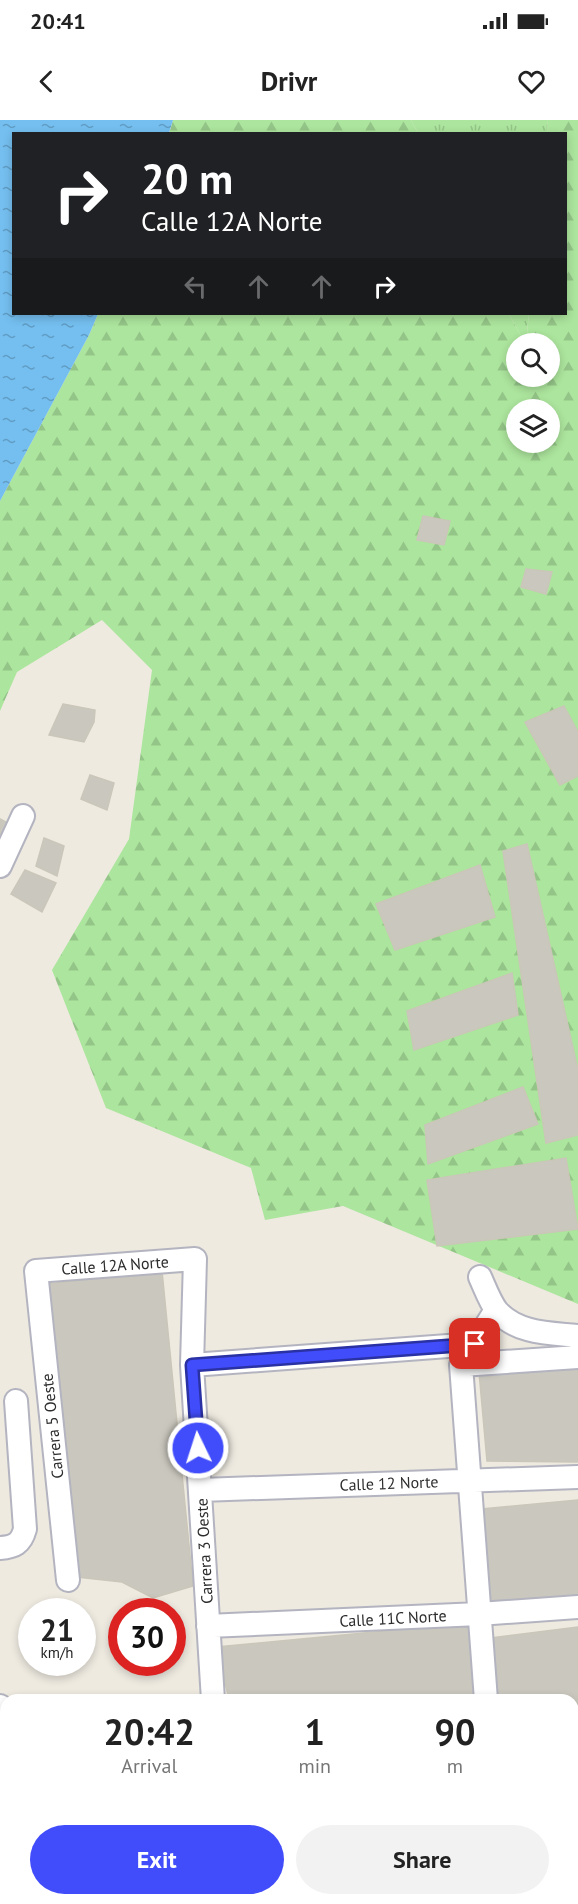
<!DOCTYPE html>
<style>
body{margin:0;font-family:"PT Sans",sans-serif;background:#f2f2f2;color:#222;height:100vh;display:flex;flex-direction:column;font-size:22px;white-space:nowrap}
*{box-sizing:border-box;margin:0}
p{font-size:20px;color:#767676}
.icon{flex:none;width:33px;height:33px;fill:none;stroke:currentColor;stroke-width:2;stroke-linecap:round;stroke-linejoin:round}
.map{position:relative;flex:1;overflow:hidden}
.side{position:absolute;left:0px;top:1574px;width:579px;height:212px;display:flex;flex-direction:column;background:#fff;border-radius:18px 18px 0 0;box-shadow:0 3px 9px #0003}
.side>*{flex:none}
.banner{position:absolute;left:12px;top:12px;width:555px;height:183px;border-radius:0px;box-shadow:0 3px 9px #0003;background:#202124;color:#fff;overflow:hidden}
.fabs{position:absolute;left:506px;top:213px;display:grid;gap:12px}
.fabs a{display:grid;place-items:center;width:54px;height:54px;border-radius:50%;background:#fff;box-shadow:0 3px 9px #0003;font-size:30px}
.speed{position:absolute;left:18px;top:1478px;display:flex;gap:12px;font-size:30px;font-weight:700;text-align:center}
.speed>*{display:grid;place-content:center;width:78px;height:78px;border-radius:50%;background:#fff;box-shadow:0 3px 9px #0003;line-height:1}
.speed small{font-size:15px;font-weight:400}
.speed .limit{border:9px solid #d22;background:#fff;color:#111}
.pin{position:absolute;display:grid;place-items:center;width:51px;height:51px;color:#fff;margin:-26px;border-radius:12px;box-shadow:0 3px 9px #0006}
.me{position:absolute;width:66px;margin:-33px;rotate:356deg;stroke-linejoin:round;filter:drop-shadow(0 0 4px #0008)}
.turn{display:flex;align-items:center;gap:21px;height:126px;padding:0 30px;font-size:27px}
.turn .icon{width:78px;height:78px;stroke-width:2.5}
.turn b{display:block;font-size:42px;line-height:51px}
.lanes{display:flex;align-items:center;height:57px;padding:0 30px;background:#0003;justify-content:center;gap:30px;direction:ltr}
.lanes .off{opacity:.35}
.eta{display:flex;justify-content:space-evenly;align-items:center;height:102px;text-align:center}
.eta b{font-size:36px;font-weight:700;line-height:42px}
.button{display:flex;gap:12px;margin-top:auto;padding:12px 30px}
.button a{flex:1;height:69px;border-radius:36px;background:#414cfb;color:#fff;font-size:24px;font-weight:700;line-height:69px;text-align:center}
.button a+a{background:#f2f2f2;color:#222}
.status{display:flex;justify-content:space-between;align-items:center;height:42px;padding:0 30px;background:#fff;direction:ltr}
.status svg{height:16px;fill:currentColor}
header{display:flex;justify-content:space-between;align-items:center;height:78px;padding:0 30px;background:#fff;font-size:27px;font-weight:700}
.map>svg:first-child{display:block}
.grass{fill:url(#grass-tufts)}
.forest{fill:url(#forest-firs);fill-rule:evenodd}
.water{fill:url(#water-ripples)}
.building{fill:#cac8be;stroke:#cac6b9;stroke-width:1.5}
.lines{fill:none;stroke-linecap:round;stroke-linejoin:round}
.street-casing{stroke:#b3b4c0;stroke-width:26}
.street{stroke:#fff;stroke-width:22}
.route-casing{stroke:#2a31a3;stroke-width:15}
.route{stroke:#414cfb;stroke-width:10}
.labels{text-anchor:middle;stroke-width:4.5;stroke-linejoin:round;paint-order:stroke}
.street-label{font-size:16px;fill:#2d2d2d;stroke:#fff}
</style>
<div class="status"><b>20:41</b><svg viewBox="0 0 49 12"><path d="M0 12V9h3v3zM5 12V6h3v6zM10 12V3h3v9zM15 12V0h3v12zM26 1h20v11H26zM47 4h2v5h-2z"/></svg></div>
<header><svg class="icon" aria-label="back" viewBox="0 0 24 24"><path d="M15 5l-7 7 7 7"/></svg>Drivr<svg class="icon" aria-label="heart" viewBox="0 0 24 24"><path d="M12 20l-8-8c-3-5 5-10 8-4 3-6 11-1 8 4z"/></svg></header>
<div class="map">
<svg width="578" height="1784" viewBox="0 0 578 1784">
<defs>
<pattern id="grass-tufts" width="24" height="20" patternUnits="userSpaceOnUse" patternTransform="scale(1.5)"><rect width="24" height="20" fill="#ace59d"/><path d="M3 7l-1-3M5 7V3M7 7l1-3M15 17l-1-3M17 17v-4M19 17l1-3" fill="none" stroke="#94c588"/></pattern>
<pattern id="forest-firs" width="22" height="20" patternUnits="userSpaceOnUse" patternTransform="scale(1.5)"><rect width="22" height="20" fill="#ace59d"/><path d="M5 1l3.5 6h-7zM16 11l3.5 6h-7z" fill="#94c588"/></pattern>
<pattern id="water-ripples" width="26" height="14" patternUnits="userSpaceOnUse" patternTransform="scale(1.5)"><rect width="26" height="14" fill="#74bff0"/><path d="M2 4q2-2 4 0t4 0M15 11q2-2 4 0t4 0" fill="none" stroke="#609cc3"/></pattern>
</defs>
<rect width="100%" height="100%" fill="#eeeae0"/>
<path class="grass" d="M411,0h137l-1,14 -129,-1z
M509,194h20l-3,29h-1z"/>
<path class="forest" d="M173,0h238l7,13 -249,1z
M548,0h30v1184l-235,-98 -78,14 -14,-52 -145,-60 -54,-138 77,-131 23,-169 -50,-50 -85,52 -17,39v-210l89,-166 9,-21h411l16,29 -9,1v32h33v-32l-23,-1 3,-29h37v-180l-19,-1zM516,290h33v32h-33z
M278,1779h196l2,5h-190z"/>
<path class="water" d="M0,0h173l-4,13 -155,1v180h84l-9,21 -89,166z"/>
<path class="building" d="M423,396l27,5 -6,24 -27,-5z
M526,449l26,3 -6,22 -25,-7z
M63,584l32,6 -1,12 -10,20 -35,-7z
M564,586l14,26v44l-18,9 -35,-63z
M90,655l24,8 -7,27 -26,-11z
M0,699l8,4 -8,14z
M44,718l20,8 -7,30 -21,-10z
M527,724l51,226v65l-32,8 -43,-292z
M480,745l15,52 -100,33 -19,-46z
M25,750l31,13 -14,29 -31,-18z
M512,853l6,42 -104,35 -7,-39z
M523,967l15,37 -110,40 -3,-39z
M566,1038l12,71 -141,17 -10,-66z
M162,1151l31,315 -40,12 -31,-16 -45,-5 -29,-293z
M578,1247v95l-91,-1 -8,-89z
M578,1380v99l-87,7 -9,-97z
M468,1503l8,77h-247l-12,-53z
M578,1507v97h-5v-24h-77l-5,-62z
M0,1602l6,3v54l-6,-3z
M573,1649h5v96l-5,1z
M0,1694l6,3v23l-6,-3z"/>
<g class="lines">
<defs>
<path id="street" d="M0,746l23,-50
M480,1157c5,11 10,25 17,34 21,23 53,22 81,25
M192,1245l283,-21
M461,1245l117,-8
M201,1370l377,-13
M0,1428c14,-1 21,-4 25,-19l-9,-128
M68,1460l-32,-309 159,-12 -3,106 21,335
M208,1506l271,-12 99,-7
M486,1580l-25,-335 35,-55
M0,1586l6,4
M573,1620l5,-1
M0,1725l6,3
M573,1758l5,1
M87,1779l7,5
M503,1779v5"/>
</defs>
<use href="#street" class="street-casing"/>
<use href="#street" class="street"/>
</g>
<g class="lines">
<defs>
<path id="route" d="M198,1328l-6,-83 283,-21"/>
</defs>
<use href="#route" class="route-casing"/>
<use href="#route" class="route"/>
</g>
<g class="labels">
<g class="street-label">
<text transform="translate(115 1145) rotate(-4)" y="6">Calle 12A Norte</text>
<text transform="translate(52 1306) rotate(-96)" y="6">Carrera 5 Oeste</text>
<text transform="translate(389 1363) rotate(-2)" y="6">Calle 12 Norte</text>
<text transform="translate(204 1431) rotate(-93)" y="6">Carrera 3 Oeste</text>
<text transform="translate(393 1498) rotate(-3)" y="6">Calle 11C Norte</text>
</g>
</g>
</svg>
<div class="fabs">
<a><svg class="icon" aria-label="search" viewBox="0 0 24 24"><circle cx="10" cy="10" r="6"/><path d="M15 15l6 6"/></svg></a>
<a><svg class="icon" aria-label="layers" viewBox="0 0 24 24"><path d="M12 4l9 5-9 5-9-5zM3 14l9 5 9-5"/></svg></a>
</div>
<div class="speed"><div>21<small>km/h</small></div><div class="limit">30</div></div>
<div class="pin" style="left:475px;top:1224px;background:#d93025"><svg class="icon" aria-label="arrive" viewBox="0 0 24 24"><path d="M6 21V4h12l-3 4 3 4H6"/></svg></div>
<svg class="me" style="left:198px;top:1328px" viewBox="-20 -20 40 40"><circle r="17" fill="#414cfb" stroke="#fff" stroke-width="3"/><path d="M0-11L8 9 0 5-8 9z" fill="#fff"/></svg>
<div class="banner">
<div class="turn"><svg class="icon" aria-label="right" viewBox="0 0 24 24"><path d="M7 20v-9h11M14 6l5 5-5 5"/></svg><div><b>20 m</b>Calle 12A Norte</div></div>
<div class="lanes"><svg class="icon off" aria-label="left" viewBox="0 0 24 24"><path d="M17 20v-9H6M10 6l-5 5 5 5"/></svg><svg class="icon off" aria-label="ahead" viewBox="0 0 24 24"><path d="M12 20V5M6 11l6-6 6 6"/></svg><svg class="icon off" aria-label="ahead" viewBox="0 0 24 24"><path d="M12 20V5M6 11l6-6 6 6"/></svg><svg class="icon" aria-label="right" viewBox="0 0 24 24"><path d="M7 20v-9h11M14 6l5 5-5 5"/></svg></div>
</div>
<section class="side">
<div class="eta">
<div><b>20:42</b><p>Arrival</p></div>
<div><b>1</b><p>min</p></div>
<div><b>90</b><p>m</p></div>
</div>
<div class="button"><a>Exit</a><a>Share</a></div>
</section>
</div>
